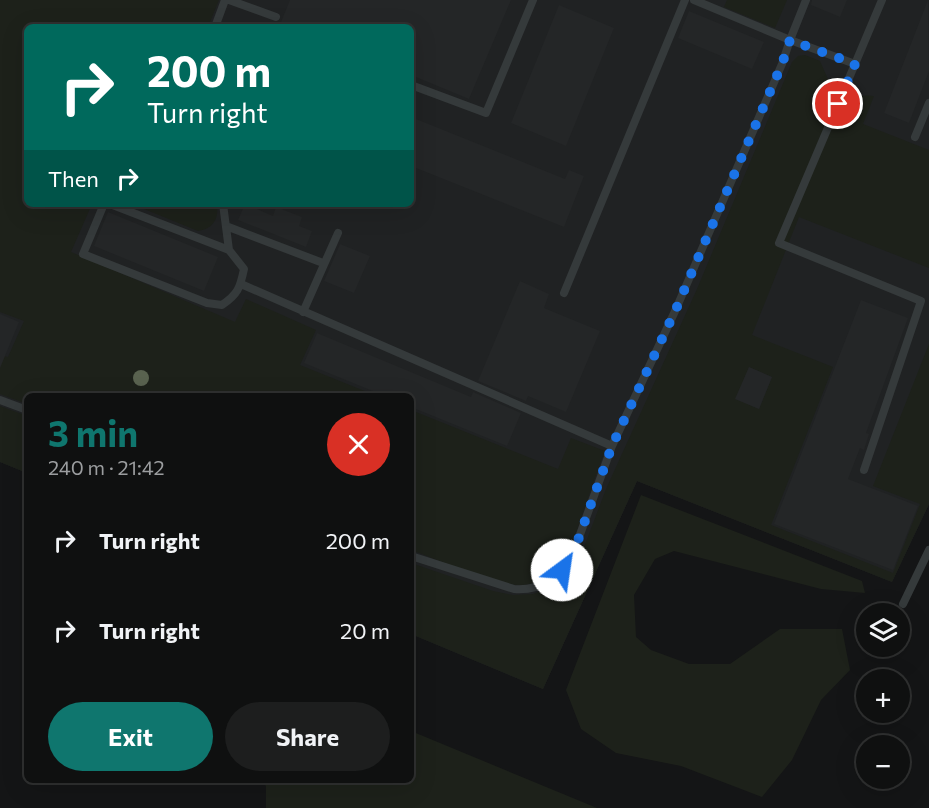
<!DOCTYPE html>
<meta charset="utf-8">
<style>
body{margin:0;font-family:Commissioner,sans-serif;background:#1d1e1e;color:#f1f3f6;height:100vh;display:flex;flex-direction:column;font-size:22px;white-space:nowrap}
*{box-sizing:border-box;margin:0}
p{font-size:20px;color:#9b9d9f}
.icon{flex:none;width:33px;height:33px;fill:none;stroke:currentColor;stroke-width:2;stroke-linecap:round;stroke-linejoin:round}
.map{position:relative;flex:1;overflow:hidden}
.details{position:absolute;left:24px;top:393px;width:390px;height:390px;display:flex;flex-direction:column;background:#0f1010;border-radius:9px;box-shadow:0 6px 24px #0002,0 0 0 2px #2f3030}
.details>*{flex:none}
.banner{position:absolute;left:24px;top:24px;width:390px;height:183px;border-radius:9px;box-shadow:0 6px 24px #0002,0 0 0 2px #2f3030;background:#00695c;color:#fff;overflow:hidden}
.controls{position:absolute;left:856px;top:603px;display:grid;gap:12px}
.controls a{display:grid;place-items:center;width:54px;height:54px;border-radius:50%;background:#0f1010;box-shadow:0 6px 24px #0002,0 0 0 2px #2f3030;font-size:30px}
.pin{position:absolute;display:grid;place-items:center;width:51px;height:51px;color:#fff;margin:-26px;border:3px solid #fff;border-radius:50%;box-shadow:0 2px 6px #0007}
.me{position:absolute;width:66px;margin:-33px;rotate:31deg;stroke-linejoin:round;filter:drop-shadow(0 0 4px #0008)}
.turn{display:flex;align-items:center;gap:21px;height:126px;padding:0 24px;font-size:27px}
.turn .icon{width:78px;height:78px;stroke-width:2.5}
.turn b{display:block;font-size:42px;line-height:51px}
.then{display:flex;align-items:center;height:57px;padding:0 24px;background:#0003;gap:12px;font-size:22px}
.round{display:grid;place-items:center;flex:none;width:63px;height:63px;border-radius:32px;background:#1d1e1e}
.overview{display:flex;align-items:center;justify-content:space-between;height:102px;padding:0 24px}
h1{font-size:36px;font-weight:700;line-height:45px;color:#0f766e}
.primary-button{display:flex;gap:12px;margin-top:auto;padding:12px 24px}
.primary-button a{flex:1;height:69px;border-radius:36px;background:#0f766e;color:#fff;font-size:24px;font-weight:700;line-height:69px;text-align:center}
.primary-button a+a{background:#1d1e1e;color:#f1f3f6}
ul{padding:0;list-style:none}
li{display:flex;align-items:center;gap:18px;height:90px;padding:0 24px}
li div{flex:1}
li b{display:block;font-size:22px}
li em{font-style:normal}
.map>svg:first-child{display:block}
.built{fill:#202223;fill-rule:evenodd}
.green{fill:#1d211a;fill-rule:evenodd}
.building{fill:#242627}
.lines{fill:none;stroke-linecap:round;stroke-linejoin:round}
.lane{stroke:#353a3b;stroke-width:8}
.tree{fill:#59624f}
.route{stroke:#1a73e8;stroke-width:10;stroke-dasharray:0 18}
</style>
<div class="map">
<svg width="929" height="808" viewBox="0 0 929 808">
<rect width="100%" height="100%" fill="#141516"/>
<path class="built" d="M0,0h929v504l-37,78 -255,-101 -94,208 -132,-55v-238h-384v77l-27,-11zM27,27h384v177h-384z"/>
<path class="green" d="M0,0h219l-11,27h-181v177h65l-21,48 164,70 11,-23 70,31 -16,35 77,31h-350v8l-27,-10v-39l8,2 16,-36 -24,-9z
M727,0h60l-12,28 -51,-21z
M805,55l15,6 17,39 9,4c8,-7 17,-10 28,-8l-11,28 66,26v118l-130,-51 -47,118 81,32 -62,158 122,48 27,-69 -47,-18 56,-142v160l-37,78 -255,-101 -94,208 -132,-55v-71l82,28 20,4 20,-1 11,-4 13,-7 12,-10 11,-15 26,-69 91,-200 95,-227 6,-6zM749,367l23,10 -13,32 -23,-10z
M132,204h85c2,15 -4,25 -19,27z
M0,406l27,10v57l-27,-11z
M411,410l147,59 13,-31 34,13c-7,18 -13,35 -19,53 -11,32 -23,79 -65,81 -25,1 -84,-26 -110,-35z
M641,495l221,86 3,12 -44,-4 -147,-38 -19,8 -21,36 2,42 15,13 38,14h41l50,-35h62l8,41 -29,30 -29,60 -30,37 -81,-31 -65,-13 -35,-24 -15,-39z
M411,731l186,77h-331v-22l-5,-6h150z"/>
<path class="building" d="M290,0h221l-42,99 -58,-24v-48h-132z
M812,0h35l-7,17 -29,-12z
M928,0l1,71 -20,52 -25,-10z
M559,5l55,23 -48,118 -55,-23z
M689,11l75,31 -12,27 -74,-31z
M411,117l154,62 4,-9 15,6 -20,51 -153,-61z
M245,204l28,12 3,-9 26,10 -3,9 13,5 -6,16 -68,-27z
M108,212l110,45 -14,34 -110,-45z
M340,244l30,12 -16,37 -30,-12z
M520,281l29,13 -5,14 56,23 -34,81 -38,-16 -2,5 -48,-20z
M861,300l47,18 -42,115 3,1 -5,16 -4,-2 -12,31 70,27 -25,64 -119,-46z
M0,314l19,8 -19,46z
M317,333l154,64 2,-5 48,21 -14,33 -96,-39v-11h-26l-81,-33z
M749,367l23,10 -13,32 -24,-10z"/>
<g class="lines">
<path class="lane" d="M229,0l47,17
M694,0l96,40 16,-40
M215,27l10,-27
M855,64l-76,179 142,58 -57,169
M411,85l75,28 47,-113
M915,137l14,-34
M104,204l-21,50 124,49 15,2c16,-11 18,-17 22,-36l-15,-19 -119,-46
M223,204l6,46
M226,226l97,37
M241,284l371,162
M564,293l121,-293
M303,312l35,-79
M0,400l27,10
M411,556l103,33c30,2 43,-12 59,-35l39,-108 64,-137 106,-245 8,-24 65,24 27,-64
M903,604l26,-54"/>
</g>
<circle class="tree" cx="141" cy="378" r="8"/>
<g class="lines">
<path class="route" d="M562,570l11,-16 39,-108 64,-137 106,-245 8,-24 65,24 -17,40"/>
</g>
</svg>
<div class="controls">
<a><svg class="icon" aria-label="layers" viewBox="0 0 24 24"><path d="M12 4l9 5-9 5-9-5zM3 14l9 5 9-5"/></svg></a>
<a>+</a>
<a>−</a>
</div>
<div class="pin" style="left:838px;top:104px;background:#d93025"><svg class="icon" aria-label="arrive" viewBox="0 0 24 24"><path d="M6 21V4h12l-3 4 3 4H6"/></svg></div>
<svg class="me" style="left:562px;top:570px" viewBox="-20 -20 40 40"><circle r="19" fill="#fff"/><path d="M0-13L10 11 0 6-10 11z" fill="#1a73e8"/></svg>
<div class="banner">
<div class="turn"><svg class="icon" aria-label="right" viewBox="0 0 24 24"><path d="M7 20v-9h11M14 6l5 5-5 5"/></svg><div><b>200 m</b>Turn right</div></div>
<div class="then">Then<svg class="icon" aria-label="right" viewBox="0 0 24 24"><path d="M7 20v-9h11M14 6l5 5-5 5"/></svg></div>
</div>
<section class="details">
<div class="overview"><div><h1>3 min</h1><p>240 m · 21:42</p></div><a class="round" style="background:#d93025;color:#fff"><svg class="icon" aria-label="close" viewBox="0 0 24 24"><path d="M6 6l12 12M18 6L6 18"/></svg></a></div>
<ul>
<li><svg class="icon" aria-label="right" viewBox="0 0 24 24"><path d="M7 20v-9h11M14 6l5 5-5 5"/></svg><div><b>Turn right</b></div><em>200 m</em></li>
<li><svg class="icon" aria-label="right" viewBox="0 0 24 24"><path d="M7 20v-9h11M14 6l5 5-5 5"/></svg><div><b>Turn right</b></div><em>20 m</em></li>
</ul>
<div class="primary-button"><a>Exit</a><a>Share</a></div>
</section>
</div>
